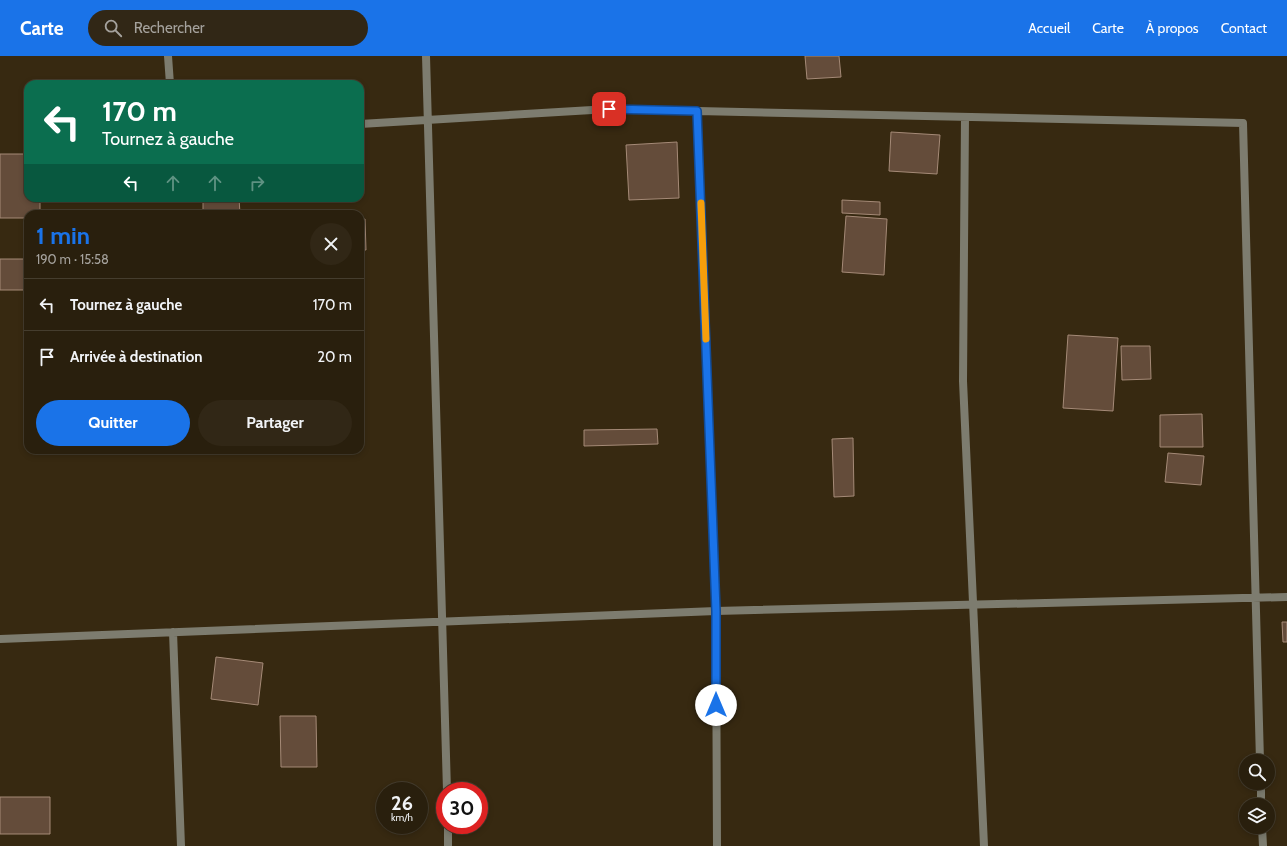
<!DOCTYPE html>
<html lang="fr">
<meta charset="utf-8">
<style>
body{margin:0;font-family:Cabin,sans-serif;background:#312716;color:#f1f3f6;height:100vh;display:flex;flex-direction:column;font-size:15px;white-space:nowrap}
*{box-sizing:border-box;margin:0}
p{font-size:13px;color:#a5a29d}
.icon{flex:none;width:22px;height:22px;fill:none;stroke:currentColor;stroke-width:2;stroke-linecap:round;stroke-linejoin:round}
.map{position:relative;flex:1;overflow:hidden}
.sheet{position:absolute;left:24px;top:154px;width:340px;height:244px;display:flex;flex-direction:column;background:#291f0d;border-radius:12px;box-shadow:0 2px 6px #0003,0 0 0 1px #453d2e}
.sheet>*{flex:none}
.banner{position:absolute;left:24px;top:24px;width:340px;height:122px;border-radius:12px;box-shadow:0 2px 6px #0003,0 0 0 1px #453d2e;background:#0b6e4f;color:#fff;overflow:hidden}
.tools{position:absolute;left:1239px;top:698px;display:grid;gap:8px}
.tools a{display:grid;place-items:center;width:36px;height:36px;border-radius:50%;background:#291f0d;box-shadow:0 2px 6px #0003,0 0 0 1px #453d2e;font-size:20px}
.speed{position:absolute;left:376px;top:726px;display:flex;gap:8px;font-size:20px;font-weight:700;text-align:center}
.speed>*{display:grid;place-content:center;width:52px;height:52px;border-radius:50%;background:#291f0d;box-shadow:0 2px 6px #0003,0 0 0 1px #453d2e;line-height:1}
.speed small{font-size:10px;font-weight:400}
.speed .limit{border:6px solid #d22;background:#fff;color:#111}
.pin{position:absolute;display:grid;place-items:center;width:34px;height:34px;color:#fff;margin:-17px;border-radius:8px;box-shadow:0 2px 6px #0006}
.me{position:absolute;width:44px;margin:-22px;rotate:0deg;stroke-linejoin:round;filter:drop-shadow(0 0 3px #0008)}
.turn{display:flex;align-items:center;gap:14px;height:84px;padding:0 12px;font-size:18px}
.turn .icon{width:52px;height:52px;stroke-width:2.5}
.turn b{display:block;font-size:28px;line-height:34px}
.lanes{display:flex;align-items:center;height:38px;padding:0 12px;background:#0003;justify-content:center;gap:20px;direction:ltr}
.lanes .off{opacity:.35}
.round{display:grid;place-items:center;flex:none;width:42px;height:42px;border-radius:21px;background:#312716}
.head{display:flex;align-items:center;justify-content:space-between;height:68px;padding:0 12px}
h1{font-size:24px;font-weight:700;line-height:30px;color:#1a73e8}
.primary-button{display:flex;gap:8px;margin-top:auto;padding:8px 12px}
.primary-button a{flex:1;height:46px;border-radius:24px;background:#1a73e8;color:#fff;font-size:16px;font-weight:700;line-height:46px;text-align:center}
.primary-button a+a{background:#312716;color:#f1f3f6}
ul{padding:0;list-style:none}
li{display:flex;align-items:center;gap:12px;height:52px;padding:0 12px;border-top:1px solid #453d2e}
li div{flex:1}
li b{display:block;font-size:15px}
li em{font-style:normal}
header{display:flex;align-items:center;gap:24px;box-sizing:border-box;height:56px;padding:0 20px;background:#1a73e8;color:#fff}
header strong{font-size:19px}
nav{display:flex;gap:22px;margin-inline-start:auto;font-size:14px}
.search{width:280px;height:36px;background:#312716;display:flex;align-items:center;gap:10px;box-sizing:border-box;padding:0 14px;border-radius:22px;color:#a5a29d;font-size:15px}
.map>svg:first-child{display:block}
.building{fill:#644c3a;stroke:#a58a77}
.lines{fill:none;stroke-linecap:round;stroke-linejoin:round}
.street{stroke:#7d7c6f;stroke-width:8}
.route-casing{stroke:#114b97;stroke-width:10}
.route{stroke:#1a73e8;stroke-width:7}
.slow{stroke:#f59e0b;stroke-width:7}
</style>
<header>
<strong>Carte</strong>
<div class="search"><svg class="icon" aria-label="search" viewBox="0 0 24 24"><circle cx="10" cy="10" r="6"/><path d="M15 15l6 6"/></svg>Rechercher</div>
<nav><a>Accueil</a><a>Carte</a><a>À propos</a><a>Contact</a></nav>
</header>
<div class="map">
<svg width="1287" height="790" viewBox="0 0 1287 790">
<rect width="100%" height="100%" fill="#372911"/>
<path class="building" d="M805,0h34l2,21 -34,2z
M891,76l49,3 -3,39 -48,-3z
M677,86l2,56 -50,2 -3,-55z
M0,98h28v44h12v16h-12v4h-28z
M203,142h36l1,16h-37z
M842,144l38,2v13l-38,-2z
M846,160l41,3 -3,56 -42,-3z
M360,163h5l1,31h-6z
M0,203h28v31h-28z
M1068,279l50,3 -5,73 -50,-3z
M1121,290h29l1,33 -29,1z
M1202,358l1,33h-43v-32z
M657,373l1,15 -74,2v-16z
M853,382l1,58 -20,1 -2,-58z
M1168,397l36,3 -3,29 -36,-3z
M1282,566h5v20h-4z
M216,601l47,6 -5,42 -47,-6z
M280,660h36l1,51h-36z
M0,741h50v37h-50z"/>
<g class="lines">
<path class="street" d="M168,0l2,28
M426,0l21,735
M697,55l19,500 1,235
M965,61l-2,264 21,465
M360,68l249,-15 634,14 17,638
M173,576l8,214
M0,583l716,-28 571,-14
M1261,727v22
M448,769v21
M1262,771l1,19"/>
</g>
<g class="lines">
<defs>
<path id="route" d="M609,53l88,2 19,500v94"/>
</defs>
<use href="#route" class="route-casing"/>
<use href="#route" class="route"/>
<path class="slow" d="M701,147l5,136"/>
</g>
</svg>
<div class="tools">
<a><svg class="icon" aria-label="search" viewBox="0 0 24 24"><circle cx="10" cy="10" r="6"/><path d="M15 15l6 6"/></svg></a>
<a><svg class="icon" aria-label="layers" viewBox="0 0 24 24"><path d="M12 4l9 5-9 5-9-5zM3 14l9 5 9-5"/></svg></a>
</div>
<div class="speed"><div>26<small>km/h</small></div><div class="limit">30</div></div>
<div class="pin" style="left:609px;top:53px;background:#d93025"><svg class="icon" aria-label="arrive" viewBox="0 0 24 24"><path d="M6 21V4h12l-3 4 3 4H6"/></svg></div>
<svg class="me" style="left:716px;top:649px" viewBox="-20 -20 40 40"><circle r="19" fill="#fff"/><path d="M0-13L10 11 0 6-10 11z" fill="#1a73e8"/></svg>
<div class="banner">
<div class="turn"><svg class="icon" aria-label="left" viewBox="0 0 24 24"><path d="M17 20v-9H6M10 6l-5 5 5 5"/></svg><div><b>170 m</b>Tournez à gauche</div></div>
<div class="lanes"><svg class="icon" aria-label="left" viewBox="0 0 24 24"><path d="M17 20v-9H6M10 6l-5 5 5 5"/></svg><svg class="icon off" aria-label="ahead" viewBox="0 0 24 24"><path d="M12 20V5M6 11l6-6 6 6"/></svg><svg class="icon off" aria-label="ahead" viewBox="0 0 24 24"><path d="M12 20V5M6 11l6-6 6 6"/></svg><svg class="icon off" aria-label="right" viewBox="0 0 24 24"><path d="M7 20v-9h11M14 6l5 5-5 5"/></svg></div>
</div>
<section class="sheet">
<div class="head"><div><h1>1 min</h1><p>190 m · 15:58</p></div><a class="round"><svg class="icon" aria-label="close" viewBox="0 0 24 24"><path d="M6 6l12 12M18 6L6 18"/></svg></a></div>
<ul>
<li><svg class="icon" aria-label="left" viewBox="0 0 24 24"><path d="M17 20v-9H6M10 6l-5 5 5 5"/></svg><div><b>Tournez à gauche</b></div><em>170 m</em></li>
<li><svg class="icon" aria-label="arrive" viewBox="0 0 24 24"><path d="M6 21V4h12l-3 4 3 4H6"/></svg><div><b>Arrivée à destination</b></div><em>20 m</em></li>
</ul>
<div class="primary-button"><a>Quitter</a><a>Partager</a></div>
</section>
</div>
